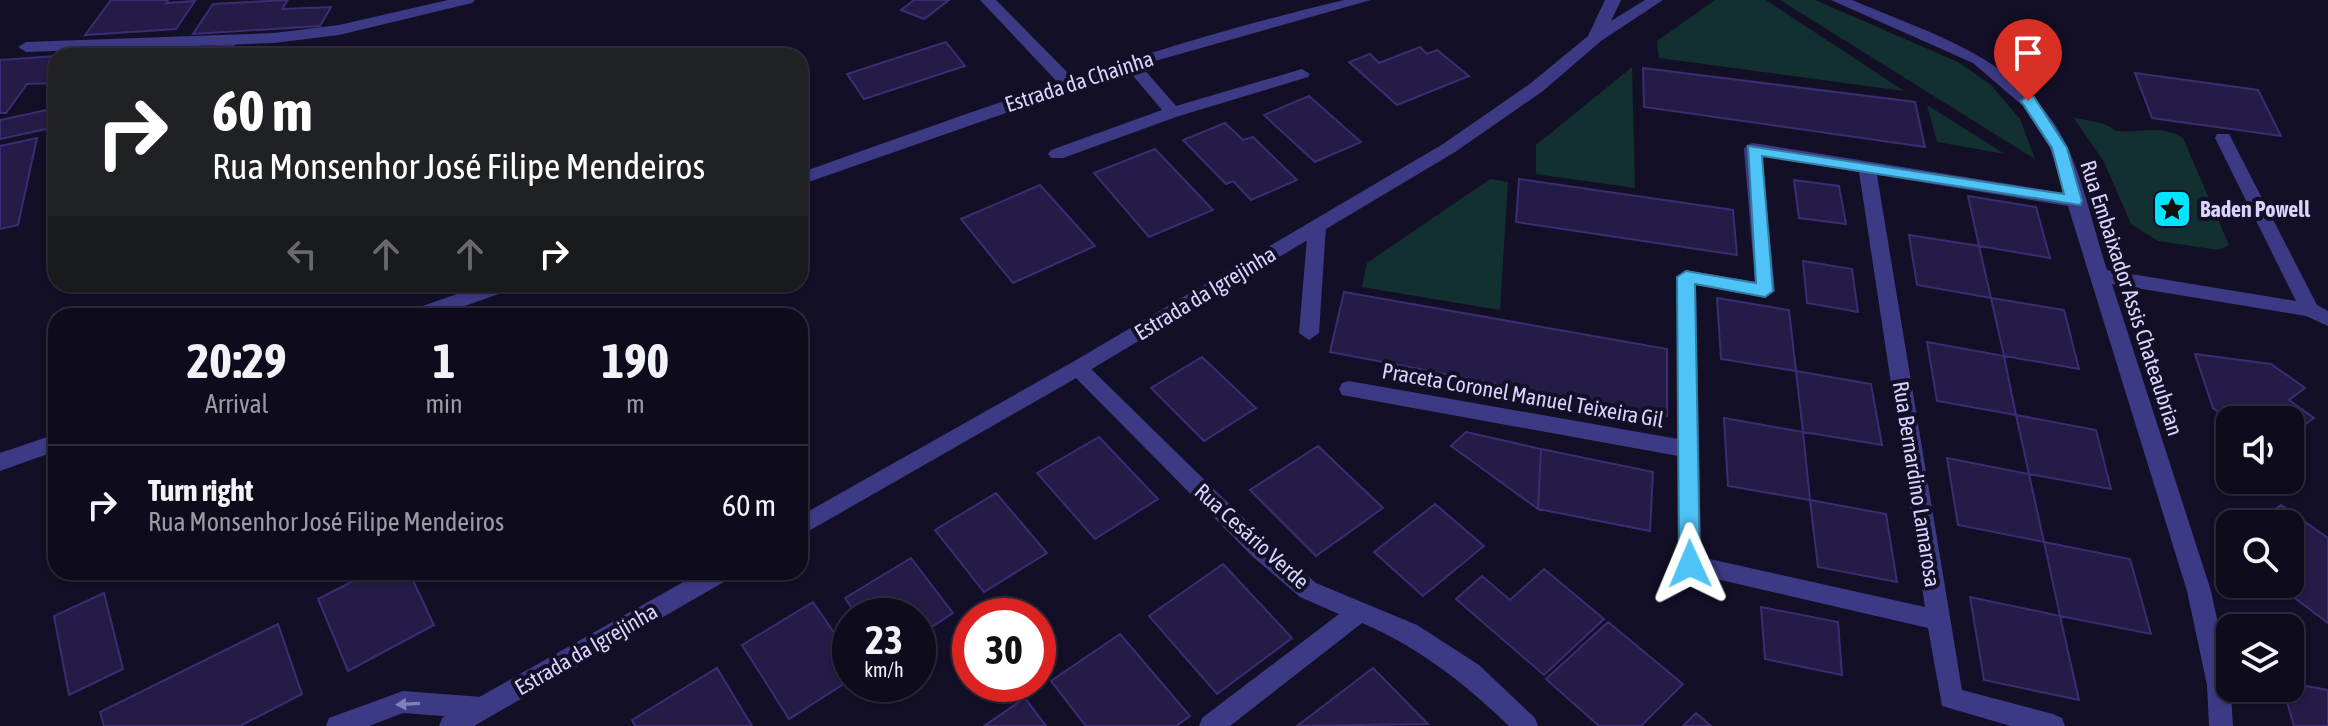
<!DOCTYPE html>
<meta charset="utf-8">
<style>
body{margin:0;font-family:"Asap Condensed",sans-serif;background:#1c1929;color:#f1f3f6;height:100vh;display:flex;flex-direction:column;font-size:30px;white-space:nowrap}
*{box-sizing:border-box;margin:0}
p{font-size:26px;color:#9b9ba3}
.icon{flex:none;width:44px;height:44px;fill:none;stroke:currentColor;stroke-width:2;stroke-linecap:round;stroke-linejoin:round}
.map{position:relative;flex:1;overflow:hidden}
.side{position:absolute;left:48px;top:308px;width:760px;height:272px;display:flex;flex-direction:column;background:#0e0b1c;border-radius:24px;box-shadow:0 2px 6px #0004,0 0 0 2px #2e2b3b}
.side>*{flex:none}
.banner{position:absolute;left:48px;top:48px;width:760px;height:244px;border-radius:24px;box-shadow:0 2px 6px #0004,0 0 0 2px #2e2b3b;background:#202124;color:#fff;overflow:hidden}
.fabs{position:absolute;left:2216px;top:406px;display:grid;gap:16px}
.fabs a{display:grid;place-items:center;width:88px;height:88px;border-radius:16px;background:#0e0b1c;box-shadow:0 2px 6px #0004,0 0 0 2px #2e2b3b;font-size:40px}
.speed{position:absolute;left:832px;top:598px;display:flex;gap:16px;font-size:40px;font-weight:700;text-align:center}
.speed>*{display:grid;place-content:center;width:104px;height:104px;border-radius:50%;background:#0e0b1c;box-shadow:0 2px 6px #0004,0 0 0 2px #2e2b3b;line-height:1}
.speed small{font-size:20px;font-weight:400}
.speed .limit{border:12px solid #d22;background:#fff;color:#111}
.pin{position:absolute;display:grid;place-items:center;width:68px;height:68px;color:#fff;margin:-82px -34px;border-radius:50% 50% 50% 0;rotate:-45deg;box-shadow:0 0 8px #0007}
.pin .icon{rotate:45deg}
.me{position:absolute;width:88px;margin:-44px;rotate:359deg;stroke-linejoin:round;filter:drop-shadow(0 0 6px #0008)}
.turn{display:flex;align-items:center;gap:28px;height:168px;padding:0 32px;font-size:36px}
.turn .icon{width:104px;height:104px;stroke-width:2.5}
.turn b{display:block;font-size:56px;line-height:68px}
.lanes{display:flex;align-items:center;height:76px;padding:0 32px;background:#0003;justify-content:center;gap:40px;direction:ltr}
.lanes .off{opacity:.35}
.eta{display:flex;justify-content:space-evenly;align-items:center;height:136px;text-align:center}
.eta b{font-size:48px;font-weight:700;line-height:56px}
ul{padding:0;list-style:none}
li{display:flex;align-items:center;gap:24px;height:120px;padding:0 32px;border-top:2px solid #2e2b3b}
li div{flex:1}
li b{display:block;font-size:30px}
li em{font-style:normal}
.map>svg:first-child{display:block}
.green{fill:#12302f}
.building{fill:#241b47;stroke:#3b2d73;stroke-width:2}
.lines{fill:none;stroke-linecap:round;stroke-linejoin:round}
.service{fill:#3d3a85;fill-rule:evenodd}
.minor{fill:#3d3a85;fill-rule:evenodd}
.tertiary{fill:#3d3a85;fill-rule:evenodd}
.oneway{fill:#837fbc}
.route{fill:#4fc3f7;stroke:#337fa1;stroke-width:2}
.labels{text-anchor:middle;stroke-width:8;stroke-linejoin:round;paint-order:stroke}
.street-label{font-size:22px;fill:#d9d4ff;stroke:#130f26}
.poi-label{font-size:22px;font-weight:bold;fill:#d9d4ff;stroke:#130f26;text-anchor:start}
</style>
<div class="map">
<svg width="2328" height="726" viewBox="0 0 2328 726">
<rect width="100%" height="100%" fill="#130f26"/>
<path class="green" d="M1715,0h51l138,91 -245,-33 -2,-17z
M1780,0h35l143,62 33,23 29,34 15,40z
M1632,67l3,121 -99,-14v-29z
M1927,105l78,49 -68,-12z
M2073,117c16,5 30,3 43,14 23,2 46,-7 67,7l46,107 -11,5 -60,-9 -27,-17 -27,-62z
M1490,179l18,3 -8,128 -138,-23 5,-24z"/>
<path class="building" d="M111,0h57l-2,3 29,-2 -19,28 -91,6z
M288,0l-6,9 49,-2 -11,19 -127,8 20,-30z
M914,0h35l-25,19 -23,-9z
M946,42l19,24 -101,33 -17,-25z
M234,45l-6,11h-167z
M1420,47l7,7 10,-4 32,26 -72,29 -48,-43 21,-8 9,9z
M56,56v27l-29,1 -21,29h-6v-53z
M1643,68l272,34 10,45 -281,-40z
M2135,73l123,17 23,46 -129,-18z
M1309,96l52,46 -46,20 -51,-47z
M56,108v19l-56,12v-19z
M1225,123l18,17 10,-3 44,43 -46,20 -18,-19 -7,3 -43,-44z
M37,138l-19,87 -18,4v-83z
M1155,149l58,61 -64,27 -55,-64z
M1519,179l214,31 4,45 -221,-33z
M1794,180l45,6 7,38 -47,-6z
M1040,185l55,61 -82,37 -52,-64z
M1968,196l68,11 14,51 -71,-12z
M1909,235l70,11 12,52 -74,-13z
M1803,261l49,8 6,43 -51,-9z
M1344,292l323,57v67l-337,-64z
M1717,298l72,12 7,61 -75,-12z
M1991,298l73,12 15,59 -75,-13z
M1927,342l77,14 12,59 -79,-14z
M2195,354l76,10 34,24 -16,12 25,18 -22,16 -2,-14 -23,-4 -6,4h-30l-18,-12z
M1202,357l54,51 -52,33 -53,-53z
M1796,371l75,13 11,61 -79,-13z
M2016,415l80,15 15,59 -82,-15z
M1724,418l79,14 7,68 -82,-14z
M1466,432l75,17 -3,60 -87,-63z
M1099,437l59,62 -63,40 -58,-66z
M1318,446l65,62 -67,48 -66,-66z
M1541,449l112,23 -3,59 -112,-22z
M1947,458l82,16 15,68 -86,-17z
M996,493l51,60 -63,39 -49,-62z
M1810,500l76,14 11,68 -79,-15z
M1435,504l49,42 -61,50 -49,-44z
M2281,505l47,33v85l-52,-39h14v-60h-34z
M2044,542l86,17 21,75 -91,-18z
M911,558l42,55 -35,23v-20h-61l-12,-18z
M1223,564l69,74 -75,56 -68,-78z
M1544,569l60,50 -60,56 -88,-76 26,-23 28,24z
M371,572h38l25,53 -86,46 -30,-72z
M104,593l19,76 -54,26 -15,-79z
M1970,597l90,19 19,84 -95,-20z
M813,602l37,54v24l-61,39 -47,-74z
M1761,607l77,15 4,53 -77,-16z
M1608,622l75,62 -42,42h-42l-53,-47z
M278,624l24,70 -62,32h-136l-4,-14z
M1120,634l70,82 -14,10h-90l-35,-45z
M717,668l35,58h-117l-3,-6z
M1373,668l55,56 -131,2z
M2290,683l38,7v36h-34l-11,-38h7z
M1025,698l21,28h-62z
M1696,713l15,13h-28z"/>
<g class="lines">
<path class="service" d="M1317,220l9,6 -7,107 -10,7 -10,-7 9,-107z"/>
<path class="minor" d="M448,0h27l-3,3 -133,32 -65,8 -248,9 -8,-5 8,-5 248,-9 65,-8z
M980,0h16l78,79v8h-12z
M1831,0h21c82,35 174,60 216,148 17,38 26,83 39,122l189,31 -81,-163 2,-4h12l88,171 11,6v15l-22,-10 -194,-32 99,307 19,89 3,46h-24l-2,-41 -20,-94 -119,-385 -191,-31 85,515 91,24 9,4 3,8h-54l-69,-20 -14,-78 -246,-57 -3,-7 -1,-108 -336,-61 -3,-6 3,-6 7,-2 329,58 -1,-162 9,-7 69,12 -11,-133 3,-4 6,-2 312,50 -15,-45 -28,-43 -49,-42zM1762,156l97,16 66,435 -224,-50 -5,-272 69,13 10,-7z
M1131,59l6,2 39,45 126,-37 8,5 -2,3 -129,39 -116,42h-12l-3,-4 3,-4 111,-40 -39,-46z
M1078,360l7,3 183,179 48,41 101,42 62,40 56,53 3,8h-29c-45,-43 -89,-78 -147,-103l-132,103h-31l3,-8 137,-104 -39,-17 -48,-41 -181,-183 -3,-5 3,-5z
M403,691l79,6 9,3 3,8 -3,8 -9,3 -79,-6 -34,13h-43l3,-8z"/>
<path class="tertiary" d="M1344,0h27l-216,61 -355,124v-12c179,-64 358,-129 544,-173z
M1605,0h16l-10,21 34,-21h18l-62,41 -58,50 -88,61 -370,221 -285,163v-20l271,-153 372,-219 88,-61 57,-47z
M486,284h29l-2,5 -77,27h-31l3,-5z
M56,434v17l-56,20v-18z
M701,572h31l-3,7 -255,147h-35l3,-8z"/>
</g>
<defs><path id="oneway-solid" d="M-6-.8H1V-3.2L6.5 0L1 3.2V.8H-6Z" transform="scale(2)"/></defs>
<use class="oneway" href="#oneway-solid" transform="translate(408 704) rotate(177)"/>
<path class="route" d="M2028,96l6,1 33,51 15,53 -2,4 -318,-49 11,135 -8,6 -70,-13 5,280 -3,7h-15l-3,-7 -2,-287 9,-6 70,12 -8,-137 316,48 -12,-46 -31,-47z"/>
<defs>
<symbol id="sight-square" viewBox="-11 -11 22 22"><rect x="-9" y="-9" width="18" height="18" rx="4" fill="#00e5ff" stroke="#130f26"/><path d="M0-6L1.8-2.2L6-1.7L2.9 1.2L3.7 5.4L0 3.3L-3.7 5.4L-2.9 1.2L-6-1.7L-1.8-2.2Z" fill="#111"/></symbol>
</defs>
<g fill-rule="evenodd">
<use href="#sight-square" x="2150" y="187" width="44" height="44"/>
</g>
<g class="labels">
<g class="street-label">
<text transform="translate(1079 81) rotate(-18)" y="8">Estrada da Chainha</text>
<text transform="translate(1205 293) rotate(-31)" y="8">Estrada da Igrejinha</text>
<text transform="translate(2132 298) rotate(72)" y="8">Rua Embaixador Assis Chateaubrian</text>
<text transform="translate(1523 395) rotate(10)" y="8">Praceta Coronel Manuel Teixeira Gil</text>
<text transform="translate(1917 484) rotate(81)" y="8">Rua Bernardino Lamarosa</text>
<text transform="translate(1252 536) rotate(42)" y="8">Rua Cesário Verde</text>
<text transform="translate(586 649) rotate(-30)" y="8">Estrada da Igrejinha</text>
</g>
<g class="poi-label">
<text x="2200" y="217">Baden Powell</text>
</g>
</g>
</svg>
<div class="fabs">
<a><svg class="icon" aria-label="sound" viewBox="0 0 24 24"><path d="M4 9h4l5-4v14l-5-4H4zM17 9q2 3 0 6"/></svg></a>
<a><svg class="icon" aria-label="search" viewBox="0 0 24 24"><circle cx="10" cy="10" r="6"/><path d="M15 15l6 6"/></svg></a>
<a><svg class="icon" aria-label="layers" viewBox="0 0 24 24"><path d="M12 4l9 5-9 5-9-5zM3 14l9 5 9-5"/></svg></a>
</div>
<div class="speed"><div>23<small>km/h</small></div><div class="limit">30</div></div>
<div class="pin" style="left:2028px;top:101px;background:#d93025"><svg class="icon" aria-label="arrive" viewBox="0 0 24 24"><path d="M6 21V4h12l-3 4 3 4H6"/></svg></div>
<svg class="me" style="left:1690px;top:564px" viewBox="-20 -20 40 40"><path d="M0-17L14 15 0 8-14 15z" fill="#4fc3f7" stroke="#fff" stroke-width="4"/></svg>
<div class="banner">
<div class="turn"><svg class="icon" aria-label="right" viewBox="0 0 24 24"><path d="M7 20v-9h11M14 6l5 5-5 5"/></svg><div><b>60 m</b>Rua Monsenhor José Filipe Mendeiros</div></div>
<div class="lanes"><svg class="icon off" aria-label="left" viewBox="0 0 24 24"><path d="M17 20v-9H6M10 6l-5 5 5 5"/></svg><svg class="icon off" aria-label="ahead" viewBox="0 0 24 24"><path d="M12 20V5M6 11l6-6 6 6"/></svg><svg class="icon off" aria-label="ahead" viewBox="0 0 24 24"><path d="M12 20V5M6 11l6-6 6 6"/></svg><svg class="icon" aria-label="right" viewBox="0 0 24 24"><path d="M7 20v-9h11M14 6l5 5-5 5"/></svg></div>
</div>
<section class="side">
<div class="eta">
<div><b>20:29</b><p>Arrival</p></div>
<div><b>1</b><p>min</p></div>
<div><b>190</b><p>m</p></div>
</div>
<ul>
<li><svg class="icon" aria-label="right" viewBox="0 0 24 24"><path d="M7 20v-9h11M14 6l5 5-5 5"/></svg><div><b>Turn right</b><p>Rua Monsenhor José Filipe Mendeiros</p></div><em>60 m</em></li>
</ul>
</section>
</div>
